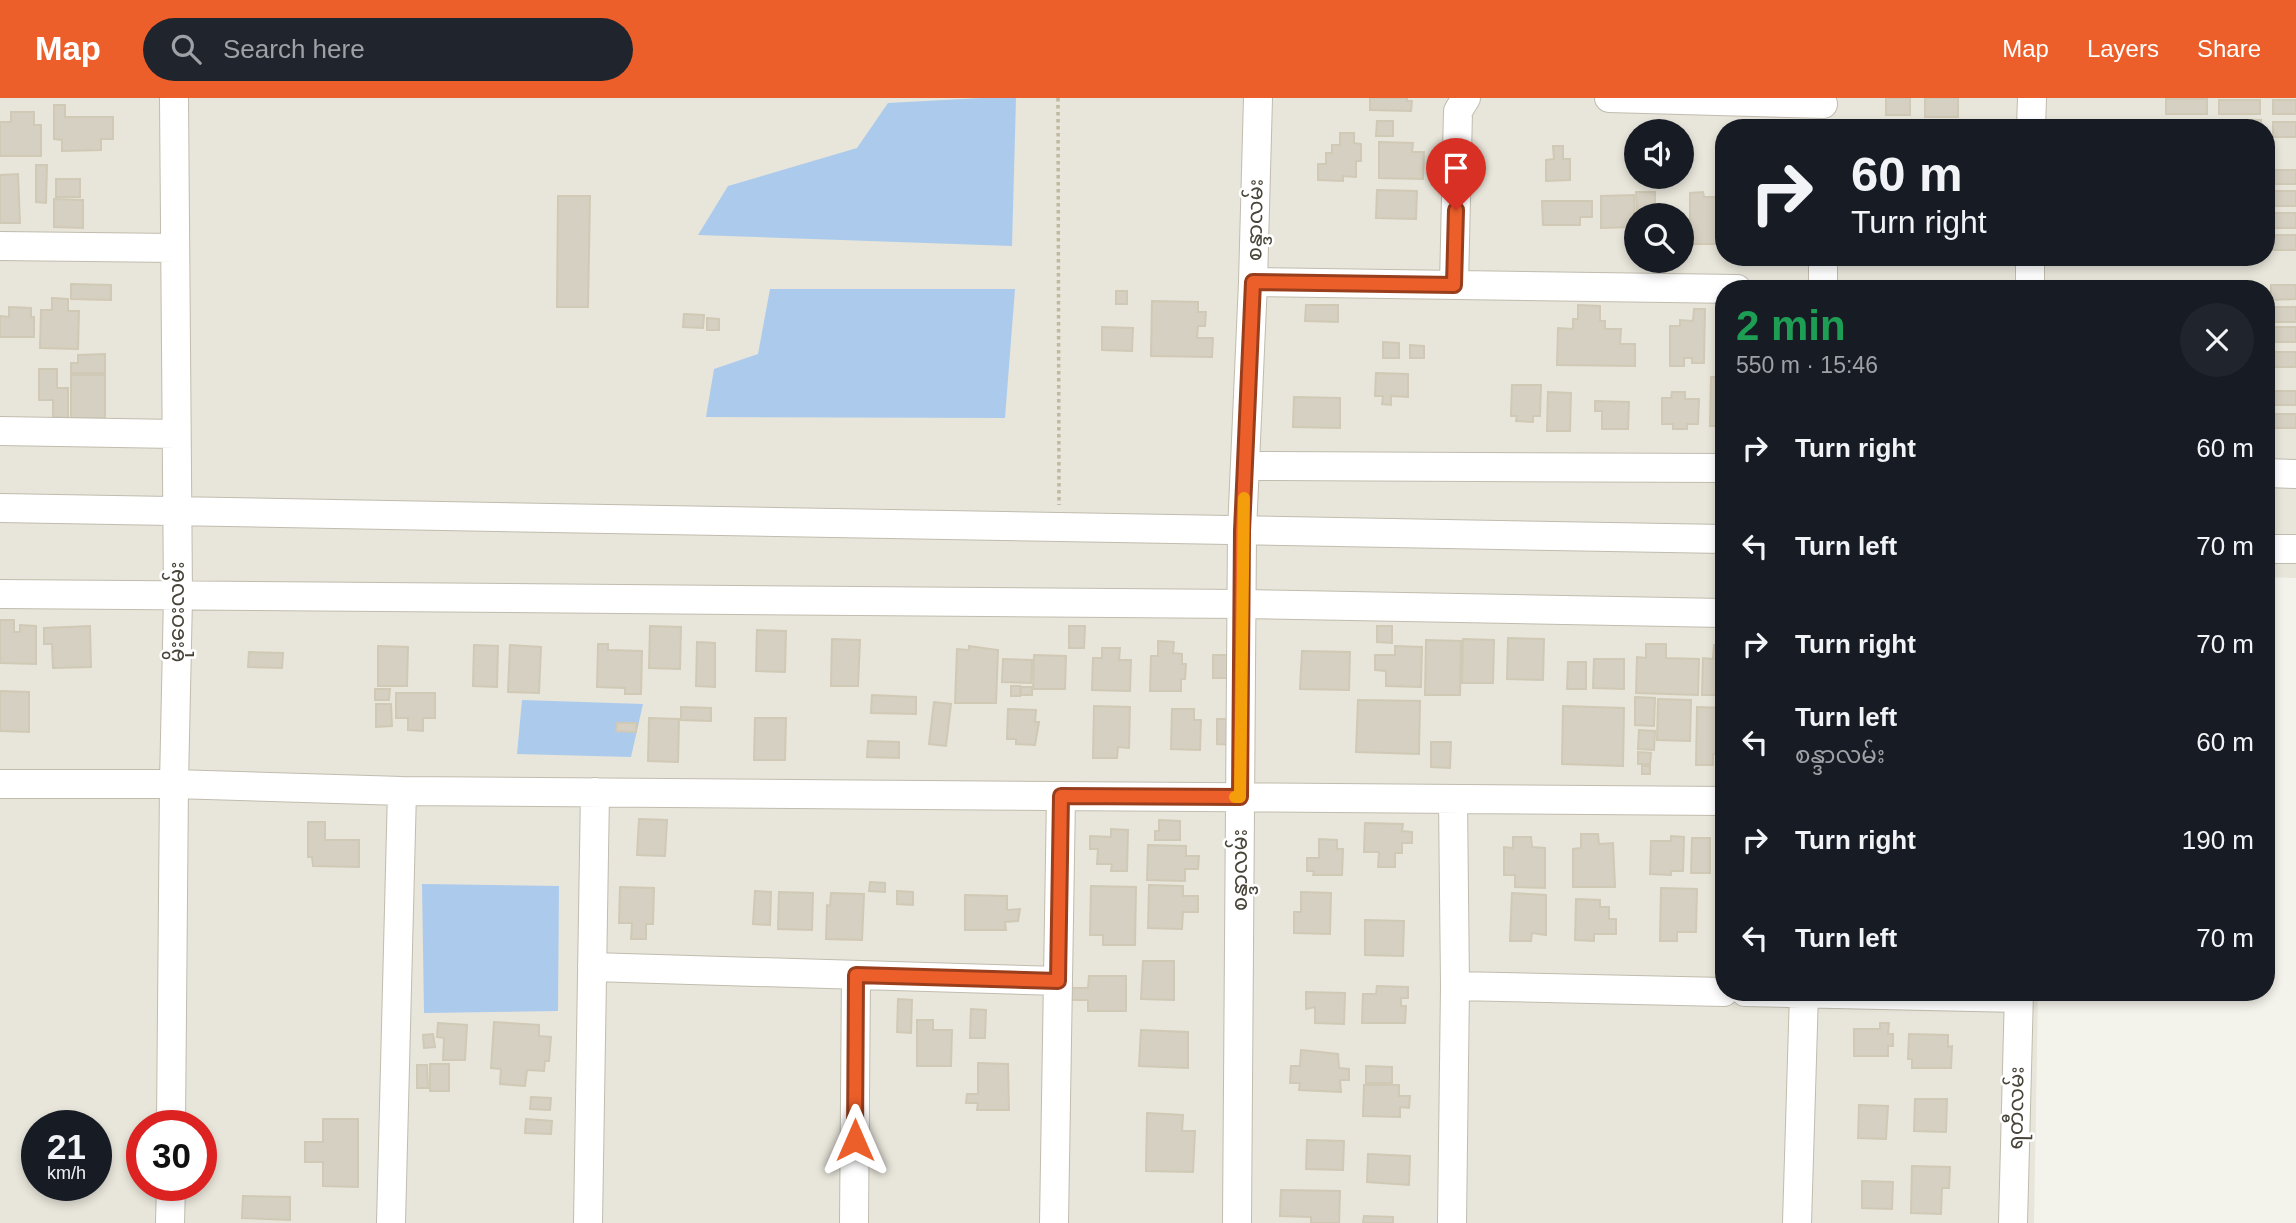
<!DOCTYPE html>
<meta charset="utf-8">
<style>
body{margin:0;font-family:Arial,"Noto Sans Myanmar",sans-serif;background:#20242c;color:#f1f3f6;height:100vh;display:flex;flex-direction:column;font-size:26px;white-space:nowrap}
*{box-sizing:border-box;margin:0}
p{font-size:23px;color:#9ea1a6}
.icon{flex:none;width:38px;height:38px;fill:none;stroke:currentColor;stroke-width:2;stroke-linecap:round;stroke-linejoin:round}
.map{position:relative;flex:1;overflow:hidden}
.sheet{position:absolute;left:1715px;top:182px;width:560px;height:721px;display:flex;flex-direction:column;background:#171b24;border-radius:28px;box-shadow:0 4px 10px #0003}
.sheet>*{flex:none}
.banner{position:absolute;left:1715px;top:21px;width:560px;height:147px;border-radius:28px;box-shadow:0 4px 10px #0003;background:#171b24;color:#f1f3f6;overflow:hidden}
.tools{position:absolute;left:1624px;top:21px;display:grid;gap:14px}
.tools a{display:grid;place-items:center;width:70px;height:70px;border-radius:50%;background:#171b24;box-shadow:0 4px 10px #0003;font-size:35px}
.speed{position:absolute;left:21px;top:1012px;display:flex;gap:14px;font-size:35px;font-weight:700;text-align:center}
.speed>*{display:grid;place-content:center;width:91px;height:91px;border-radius:50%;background:#171b24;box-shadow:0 4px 10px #0003;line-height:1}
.speed small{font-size:18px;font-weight:400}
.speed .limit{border:10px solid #d22;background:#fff;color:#111}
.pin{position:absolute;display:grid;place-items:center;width:60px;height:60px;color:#fff;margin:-72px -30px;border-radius:50% 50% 50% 0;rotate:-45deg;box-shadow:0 0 7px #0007}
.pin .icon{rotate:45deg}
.me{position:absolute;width:77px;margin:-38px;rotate:0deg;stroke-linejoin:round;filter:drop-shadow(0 0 5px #0008)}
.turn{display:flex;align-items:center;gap:24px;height:147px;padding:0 21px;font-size:32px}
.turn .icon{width:91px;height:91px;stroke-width:2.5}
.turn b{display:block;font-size:49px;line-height:60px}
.round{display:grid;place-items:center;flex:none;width:74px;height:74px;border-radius:37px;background:#20242c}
.head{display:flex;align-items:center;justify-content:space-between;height:119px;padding:0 21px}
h1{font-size:42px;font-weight:800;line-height:52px;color:#1e9e55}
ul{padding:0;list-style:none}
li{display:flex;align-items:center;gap:21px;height:98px;padding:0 21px}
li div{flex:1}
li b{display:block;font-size:26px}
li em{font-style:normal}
header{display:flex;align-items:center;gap:42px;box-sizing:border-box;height:98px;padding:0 35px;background:#ec5f2b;color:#fff}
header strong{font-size:33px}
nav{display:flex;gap:38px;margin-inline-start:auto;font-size:24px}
.search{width:490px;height:63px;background:#20242c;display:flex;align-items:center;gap:18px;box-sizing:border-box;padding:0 24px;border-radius:38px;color:#9ea1a6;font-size:26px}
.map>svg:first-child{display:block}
.residential{fill:#e8e5da;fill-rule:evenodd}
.water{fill:#accbec}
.building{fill:#d5d0c1;stroke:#d0c9b5;stroke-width:2}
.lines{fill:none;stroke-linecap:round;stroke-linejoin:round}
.minor-casing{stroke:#c0bcae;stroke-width:30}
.path{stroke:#c0b9a0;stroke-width:3.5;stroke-dasharray:3.5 3.5;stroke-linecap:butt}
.minor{stroke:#fff;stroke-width:28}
.route-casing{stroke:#993e1c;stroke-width:18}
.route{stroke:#ec5f2b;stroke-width:12}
.slow{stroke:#f59e0b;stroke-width:12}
.labels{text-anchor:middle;stroke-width:5;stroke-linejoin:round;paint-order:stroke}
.street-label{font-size:21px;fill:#484439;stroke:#fff}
</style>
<header>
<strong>Map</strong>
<div class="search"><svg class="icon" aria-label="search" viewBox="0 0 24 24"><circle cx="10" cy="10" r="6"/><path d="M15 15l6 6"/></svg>Search here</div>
<nav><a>Map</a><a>Layers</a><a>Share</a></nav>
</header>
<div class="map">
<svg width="2296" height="1125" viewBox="0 0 2296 1125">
<rect width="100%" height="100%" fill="#f4f3eb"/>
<path class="residential" d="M0,0h2296v480l-30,-1v-288h-542v703h314l-4,231h-2034zM1724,30h542v129h-542zM1636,33h46v46h-46zM1636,117h46v46h-46zM37,1027h59v60h-59zM142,1027h59v60h-59z"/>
<path class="water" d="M981,0h35l-4,148 -314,-11 30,-49 129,-38 31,-45z
M770,191h245l-10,129 -299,-1 8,-48 44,-15z
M522,602l121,4 -12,53 -114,-3z
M422,786l137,2 -1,125 -134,2z"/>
<path class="building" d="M1370,0h37v3h5l-1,10 -41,-1z
M1886,0h24v17h-24z
M1925,0h33v19h-33z
M2166,1h41v15h-41z
M2219,2h41v14h-41z
M2273,2h23v14h-23z
M54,7h11v12h48v22h-12v11l-39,1v-11l-8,-1z
M11,14h23v13h7v31h-41v-34h11z
M2166,22h41v8h-41z
M2219,22h42v8h-42z
M1377,23h16v15h-17z
M2273,24h23v15h-23z
M1913,26v4h-43v-3z
M1340,35h14v10l7,1v17h-5v16l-13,-1v5l-25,-1v-16h8v-11h6v-8h8z
M1379,44l34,1 -1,9h12l-1,27 -44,-1z
M1553,48h10v13h7v21l-24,1v-21l8,-1z
M36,67h11l-1,38 -10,-1z
M2271,72h25v14h-25z
M18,76l2,49h-20v-48z
M56,81h24v18h-24z
M1377,92l40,1 -1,28 -40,-1z
M2271,93h25v15h-25z
M1636,94h19v19h-18z
M1703,94l1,5h20v47h-34v-51z
M1634,97l1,32 -34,1v-32z
M558,98h32l-2,111h-31z
M54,101l29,1v28l-29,-1z
M1542,103h50v16h-12v8h-37z
M2271,115h25v15h-25z
M2270,137h26v15h-26z
M2163,185h42v6h-42z
M2256,185l1,6h-42v-5z
M71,186l40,1v15l-40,-1z
M2271,187h25v14l-25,1z
M1116,193h11v13h-11z
M52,200l16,1v12h11l-1,38 -38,-1 1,-38h11z
M1152,203l46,1v10h8l-1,14h-7l-1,12h16l-1,19 -61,-1z
M1306,207h32v17l-33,-1z
M1578,207l22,1v15h5v8h16l-1,15h15v22l-78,-1 1,-37 15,1v-10h5z
M9,209l22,1v9h3v20h-34v-21l9,1z
M2271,209h25v15h-25z
M1694,211h11l-1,54h-12v-5h-8v8h-14v-40h10v-6l13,1z
M684,216l20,1 -1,13 -20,-1z
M707,220l12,1v11h-12z
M1718,220h6v53h-7z
M1102,229l31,1 -1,23 -30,-1z
M2270,229h26v15h-26z
M1383,244l16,1v15h-16z
M1410,247l14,1v12h-14z
M2268,254h28v15h-28z
M105,256v19h-34v-10h7v-8z
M39,271h18v19h11v30l-15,-1v-17h-14z
M1376,275l32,1v23l-17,-1v9l-9,-1 1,-8h-8z
M71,277h34v43h-34z
M1711,279h13v49h-14z
M1512,287h29l-1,31h-7v6l-17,-1 1,-5h-6z
M2268,293h28v14h-28z
M1548,294l23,1 -1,38h-23z
M1672,294h13v7h14l-1,25h-11v5h-14v-5h-11v-26h9z
M1294,299l46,1v30l-47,-1z
M1595,303l34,1 -1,27h-26v-18h-7z
M2267,316h29v14h-28z
M0,522h14v12h6v-7l16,1v38l-36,-1z
M90,528l1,41 -38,1 -1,-24h-8v-16z
M650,528l31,1 -1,42 -31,-1z
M1069,528h16l-1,22h-15z
M1377,528h15v17l-15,-1z
M757,532l29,1 -1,41 -29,-1z
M1508,540l36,1 -1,41 -36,-1z
M832,541l28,1 -2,46h-27z
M1463,541l31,1 -1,43h-31z
M1426,542l35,1 -1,54h-35z
M1158,543l16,1 -1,11 9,1v10h4l-1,15h-4v12h-31l1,-35h7z
M697,544l18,1v44l-19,-1z
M598,546h10v6l34,1 -1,43h-16v-6l-28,-1z
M1646,546h20v14l33,1 -1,36 -62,-2 1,-36 9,1z
M474,547l24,1 -1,41 -24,-1z
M510,547l31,2 -2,46 -31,-1z
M1714,547h10v50h-22l1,-37 10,1z
M378,548l30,1 -1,39h-29z
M969,548l29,4 -2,53h-41l2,-54 12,1z
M1395,548l27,1 -1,40 -35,-1v-15l-11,-1v-15h20z
M1102,550h18l-1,12h12l-1,31 -38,-1 1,-32h9z
M1302,553l48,1 -1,38 -49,-1z
M249,554l34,1 -1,15 -34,-1z
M1034,557l32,1 -1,33h-32z
M1213,557h20l-1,23h-19z
M1003,561l29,1 -1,23 -29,-1z
M1594,561h30v30l-31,-1z
M1568,564h18v27h-19z
M1011,588h9v10h-9z
M1021,589h11v8h-11z
M375,591h15l-1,11h-14z
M0,593l29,1v40l-29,-1z
M396,595h39v25h-12v13l-15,-1v-12h-12z
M872,597l44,2v17l-45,-1z
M1635,599l20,1 -1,28 -19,-1z
M1658,601l33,1 -1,41 -33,-1z
M1358,602l62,1 -1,53 -63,-2z
M934,604l17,2 -5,42 -17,-2z
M376,606h15l1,22 -16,1z
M1094,608l36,1 -1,41 -11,-1 -1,11h-24z
M1563,608l61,2 -1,58 -61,-2z
M681,609l30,1v13l-30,-1z
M1697,609l27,1v47l-11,-1v11h-17z
M1008,611l28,1 -1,12h4l-4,23 -19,-1v-5h-9z
M1172,611h22v11h7l-1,30 -29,-1z
M649,620l30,1 -1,43 -30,-1z
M755,620h31l-1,42h-31z
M1217,621h19l-1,26 -18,-1z
M617,625h19v9l-20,-1z
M1639,632l16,1 -1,19 -16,-1z
M868,643l31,1v16l-32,-1z
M1431,644h20l-1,26 -19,-1z
M1638,654l13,1 -1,11h-12z
M1642,668h8v8h-8z
M639,721l28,1 -2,36 -28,-1z
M1159,722l21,1v19h-25v-9h4z
M308,724h17v18h34v27l-46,-1 -1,-9h-4z
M1365,725l38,1 -1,7 10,1v11h-10v10h-7v14h-17l1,-15h-15z
M1111,731l17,1 -1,41h-16l1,-7h-15l1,-15h-8v-13l21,1z
M1581,736h17l1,10 14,-1 2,44h-42v-38l8,-1z
M1671,738l13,1 -1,34h-12v4l-21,-1 1,-33h20z
M1513,739h18l1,10 13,1v40l-30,-1v-12h-11v-28l9,1z
M1692,740h18v35h-19z
M1319,741l18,1v9h6l-1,26h-29l1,-4h-7v-13h12z
M1717,743h7v38h-8z
M1148,747l38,1v10h13l-1,13h-13v12l-38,-1z
M870,784l15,1v9l-16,-1z
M1149,787l34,1v10h15v16h-15l-1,17 -34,-1z
M1091,788l45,1 -1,58h-32v-10h-13z
M620,789l34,1 -1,36h-7v15h-15l1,-16h-13z
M1661,790l36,1 -1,43h-19v9h-17z
M755,793l16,1 -1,33 -17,-1z
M897,793l16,1v13l-16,-1z
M779,794l34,1 -1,37 -34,-1z
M1301,794l30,1 -1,41 -36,-1v-21h7z
M831,795l33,1 -2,46 -36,-1 1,-34 3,1z
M1512,795l34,2v40l-14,-2 -1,8h-21z
M965,797l42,1v14l13,-1 -2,12 -13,1 1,8h-41z
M1576,801l24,1v7h9v12h7v15h-22v7l-19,-1z
M1365,822l39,1 -1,35 -38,-1z
M1143,863h31v39l-33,-1z
M1089,878h37v35h-38v-11h-19v-12h19z
M1377,888l31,1v11h-7v8h5l-1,17h-43l1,-29h13z
M1306,894l39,1 -1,31 -29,-1v-16l-9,2z
M898,901l14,1 -1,33 -14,-1z
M971,911l15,1 -1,28h-15z
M917,922h16v10h19l-1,36h-34z
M494,924l45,3v11l12,1 -2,24h-4l-1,10 -17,-1 -2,16 -25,-2 1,-15 -10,-1z
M438,925l29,2 -2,35h-22l1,-22 -7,-1z
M1880,925h9l-1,11h5v12h-5v10h-34v-27h26z
M1141,932l47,2v36l-49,-2z
M433,936l2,13 -11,1 -1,-13z
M1909,936l39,1v12l4,-1 -1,22h-39v-9h-4z
M1301,952l37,4 1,14 10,1v11h-9l1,12 -42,-2 1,-7h-10l1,-17h9z
M978,965l30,1 1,46h-32l1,-7h-12l1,-9h11z
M430,966h19v27h-19z
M417,967h10l1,23h-11z
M1366,968l26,1v16h-26z
M1364,987h35v11h11l-1,12 -9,-1v10l-37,-1z
M531,999l20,1 -1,12 -20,-1z
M1915,1001h32l-1,33 -32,-1z
M1859,1007l29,1 -2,33 -28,-1z
M1147,1015l36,2 -1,16h13l-2,41 -47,-1z
M323,1021h35v68l-35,-1v-24h-18v-20h18z
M526,1021l26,2 -1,13 -26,-1z
M1307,1042l37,1 -1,29 -37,-1z
M1368,1056l42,2 -1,29 -42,-3z
M1912,1068l38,1 -1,21h-7l-1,26 -30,-1z
M1862,1083l31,1 -1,27 -30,-1z
M1281,1092l59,1 -1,32h-28v-6l-31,-1z
M243,1098l47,1v23l-48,-2z
M1364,1118l29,1v6h-30z"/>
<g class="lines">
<defs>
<path id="minor" d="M1609,0l214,6
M2031,30l1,-30
M0,148l175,2
M1253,184l484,7
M1454,187l4,-174 8,-13
M1823,191v-32
M2030,191v-32
M0,333l176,3
M1245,368l479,2
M2266,375l30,1
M0,410l1724,31
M2266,451h30
M0,496l1242,10 482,9
M0,686h174l228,7 1322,10
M592,869l466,14
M1455,888l269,6
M1745,894l274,6
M171,1027l3,-341 4,-187 -4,-499
M170,1125l1,-38
M391,1125l11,-432
M588,1125l7,-431
M854,1125l2,-248
M1054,1125l7,-427
M1237,1125l5,-692 11,-249 5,-184
M1452,1125l3,-237 -2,-187
M1797,1125l7,-230
M2013,1125l6,-231"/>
</defs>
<use href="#minor" class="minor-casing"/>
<path class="path" d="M1058,0l1,407"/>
<use href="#minor" class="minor"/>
</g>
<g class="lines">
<defs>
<path id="route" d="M855,1042l1,-165 202,6 3,-185 179,1 2,-266 11,-249 201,3 2,-75"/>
</defs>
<use href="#route" class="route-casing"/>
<use href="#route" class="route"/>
<path class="slow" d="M1235,699h5l4,-299"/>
</g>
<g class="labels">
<g class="street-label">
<text transform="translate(1255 122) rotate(-89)" y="7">စန္ဒာလမ်း</text>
<text transform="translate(177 514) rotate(-90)" y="7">မိုးဝေးလမ်း</text>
<text transform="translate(1240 772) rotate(-90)" y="7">စန္ဒာလမ်း</text>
<text transform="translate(2016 1010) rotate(-89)" y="7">ရတီလမ်း</text>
</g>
</g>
</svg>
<div class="tools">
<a><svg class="icon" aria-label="sound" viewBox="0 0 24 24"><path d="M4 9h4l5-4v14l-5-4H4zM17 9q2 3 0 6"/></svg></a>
<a><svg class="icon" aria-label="search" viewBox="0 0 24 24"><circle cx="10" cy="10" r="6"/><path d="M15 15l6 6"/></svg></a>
</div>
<div class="speed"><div>21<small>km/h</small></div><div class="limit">30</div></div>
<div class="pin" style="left:1456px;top:112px;background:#d93025"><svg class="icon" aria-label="arrive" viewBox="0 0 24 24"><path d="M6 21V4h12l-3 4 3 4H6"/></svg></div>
<svg class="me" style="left:855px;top:1042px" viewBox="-20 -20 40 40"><path d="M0-17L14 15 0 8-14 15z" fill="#ec5f2b" stroke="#fff" stroke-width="4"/></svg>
<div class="banner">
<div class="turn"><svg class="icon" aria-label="right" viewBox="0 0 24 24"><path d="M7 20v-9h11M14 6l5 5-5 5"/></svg><div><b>60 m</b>Turn right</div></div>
</div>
<section class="sheet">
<div class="head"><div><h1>2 min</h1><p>550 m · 15:46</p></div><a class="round"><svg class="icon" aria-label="close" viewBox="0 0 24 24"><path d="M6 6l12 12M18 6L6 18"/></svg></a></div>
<ul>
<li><svg class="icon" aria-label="right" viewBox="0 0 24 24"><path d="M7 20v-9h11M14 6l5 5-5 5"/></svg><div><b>Turn right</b></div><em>60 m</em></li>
<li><svg class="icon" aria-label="left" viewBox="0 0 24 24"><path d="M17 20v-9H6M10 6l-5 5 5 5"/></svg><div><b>Turn left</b></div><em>70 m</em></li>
<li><svg class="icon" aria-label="right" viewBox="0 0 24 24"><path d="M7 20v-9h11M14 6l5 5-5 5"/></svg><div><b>Turn right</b></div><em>70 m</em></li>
<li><svg class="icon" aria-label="left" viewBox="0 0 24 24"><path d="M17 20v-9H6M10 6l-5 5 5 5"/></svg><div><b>Turn left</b><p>စန္ဒာလမ်း</p></div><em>60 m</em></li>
<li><svg class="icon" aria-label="right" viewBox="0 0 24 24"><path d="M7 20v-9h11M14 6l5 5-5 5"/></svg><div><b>Turn right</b></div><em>190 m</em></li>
<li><svg class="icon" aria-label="left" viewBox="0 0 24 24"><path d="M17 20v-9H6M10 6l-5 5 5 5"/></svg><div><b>Turn left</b></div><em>70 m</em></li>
</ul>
</section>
</div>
